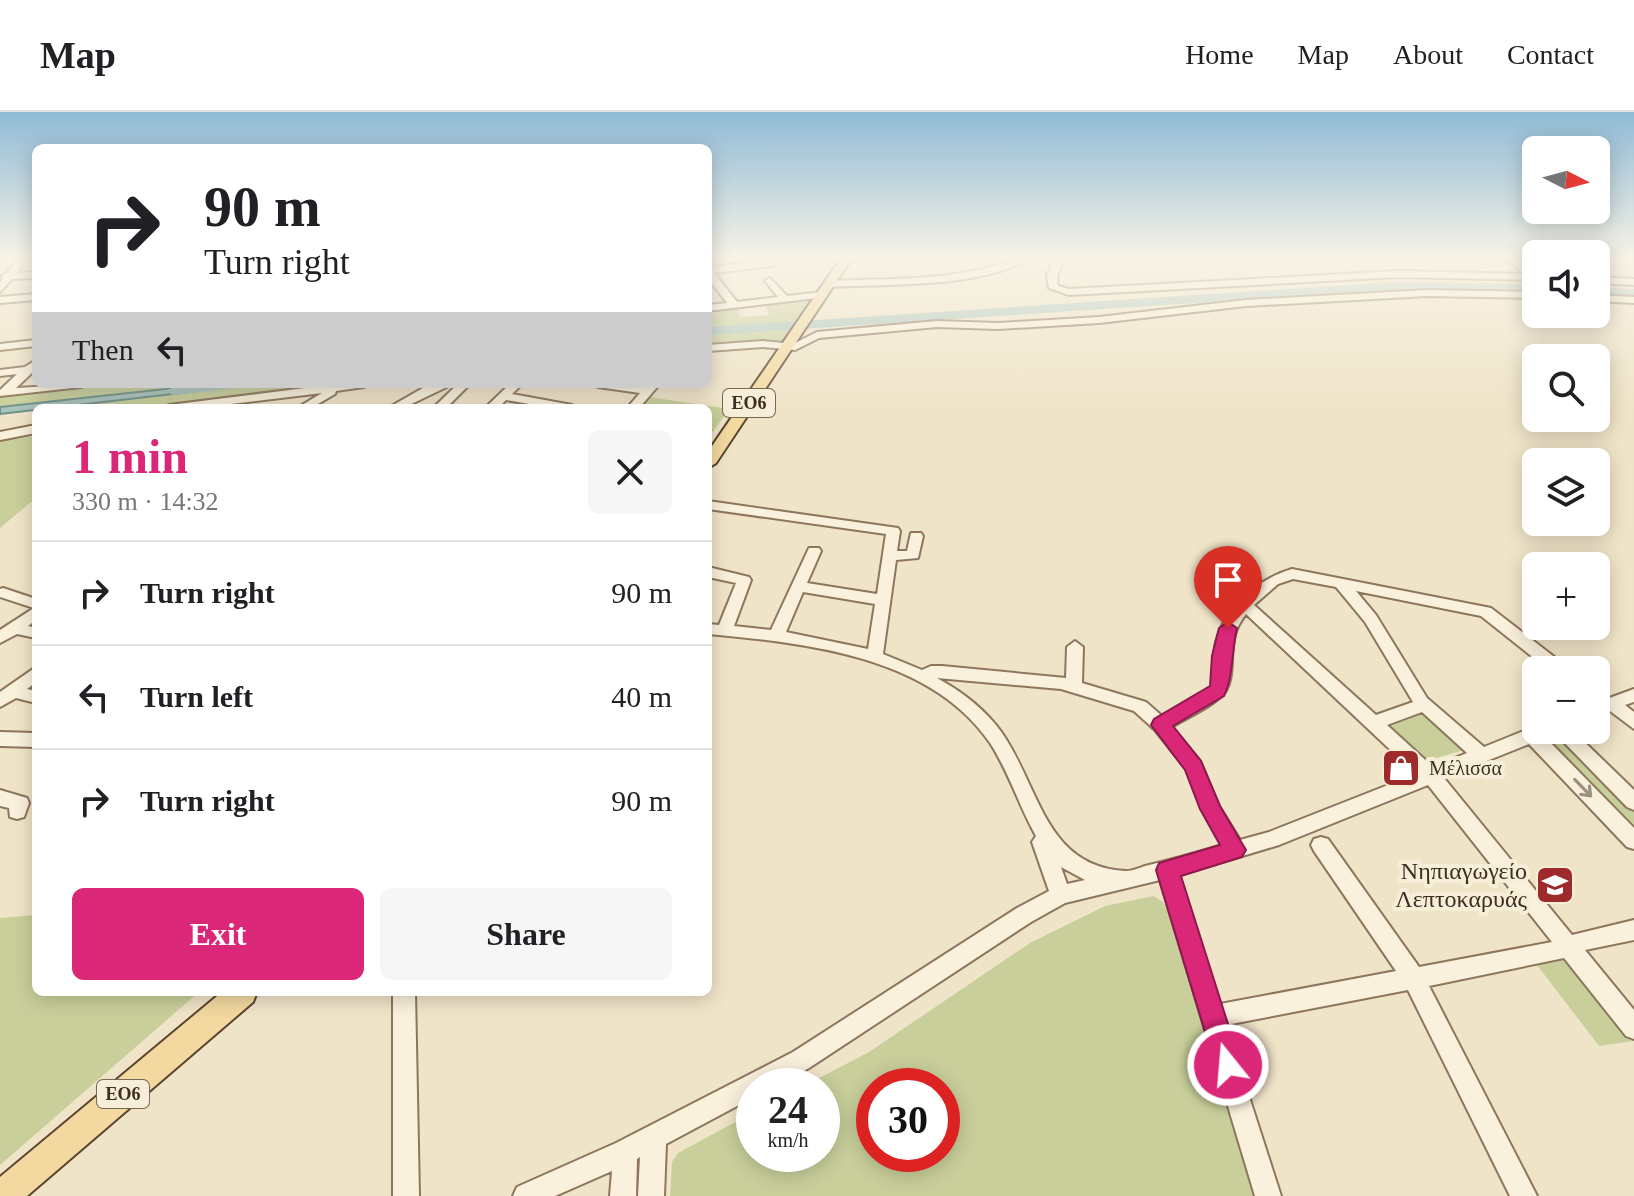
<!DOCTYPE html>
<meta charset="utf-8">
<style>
body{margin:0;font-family:"Times New Roman",serif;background:#f6f6f6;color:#202124;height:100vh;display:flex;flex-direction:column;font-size:30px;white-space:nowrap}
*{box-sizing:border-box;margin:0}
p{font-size:26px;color:#757577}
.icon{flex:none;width:44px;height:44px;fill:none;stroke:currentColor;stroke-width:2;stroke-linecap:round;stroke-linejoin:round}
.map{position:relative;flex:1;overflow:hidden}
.drawer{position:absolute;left:32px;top:292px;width:680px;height:592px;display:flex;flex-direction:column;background:#fff;border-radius:12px;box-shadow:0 4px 20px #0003}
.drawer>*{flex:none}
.banner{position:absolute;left:32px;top:32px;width:680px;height:244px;border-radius:12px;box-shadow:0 4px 20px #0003;background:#fff;color:#202124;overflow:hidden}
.needle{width:52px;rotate:96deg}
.fabs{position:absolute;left:1522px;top:24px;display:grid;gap:16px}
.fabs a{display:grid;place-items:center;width:88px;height:88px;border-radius:12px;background:#fff;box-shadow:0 4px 20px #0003;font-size:40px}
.speed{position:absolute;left:736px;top:956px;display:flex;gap:16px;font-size:40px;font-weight:700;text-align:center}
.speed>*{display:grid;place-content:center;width:104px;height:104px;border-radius:50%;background:#fff;box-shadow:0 4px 20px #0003;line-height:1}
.speed small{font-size:20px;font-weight:400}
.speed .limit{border:12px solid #d22;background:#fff;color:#111}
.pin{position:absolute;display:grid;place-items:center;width:68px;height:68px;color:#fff;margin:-82px -34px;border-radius:50% 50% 50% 0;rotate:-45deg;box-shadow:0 0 8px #0007}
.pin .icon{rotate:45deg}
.me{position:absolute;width:88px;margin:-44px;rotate:343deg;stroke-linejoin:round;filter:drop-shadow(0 0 6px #0008)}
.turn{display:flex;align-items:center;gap:28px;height:168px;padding:0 40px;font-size:36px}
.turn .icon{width:104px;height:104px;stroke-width:2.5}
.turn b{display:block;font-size:56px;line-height:68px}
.then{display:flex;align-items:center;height:76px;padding:0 40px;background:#0003;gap:16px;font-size:30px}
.round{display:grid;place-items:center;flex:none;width:84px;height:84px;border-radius:12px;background:#f6f6f6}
.summary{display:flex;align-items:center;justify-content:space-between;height:136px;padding:0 40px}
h1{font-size:48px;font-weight:600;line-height:60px;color:#db2777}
.cta{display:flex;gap:16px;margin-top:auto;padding:16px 40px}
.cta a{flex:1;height:92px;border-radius:12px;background:#db2777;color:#fff;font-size:32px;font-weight:600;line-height:92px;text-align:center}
.cta a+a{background:#f6f6f6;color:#202124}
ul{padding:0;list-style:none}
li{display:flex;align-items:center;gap:24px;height:104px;padding:0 40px;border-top:2px solid #e0e0e0}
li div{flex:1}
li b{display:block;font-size:30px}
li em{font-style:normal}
header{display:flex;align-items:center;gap:48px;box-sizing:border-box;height:112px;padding:0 40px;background:#fff;border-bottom:2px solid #e0e0e0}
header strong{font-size:38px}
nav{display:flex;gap:44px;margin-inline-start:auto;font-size:28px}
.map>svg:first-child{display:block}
.green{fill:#c9cf9b;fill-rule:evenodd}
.water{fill:#a9c4bc;stroke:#6f938a;stroke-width:2}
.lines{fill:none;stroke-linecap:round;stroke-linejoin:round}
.river{fill:#a9c4bc;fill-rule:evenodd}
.minor-casing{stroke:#8d765c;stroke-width:4}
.major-casing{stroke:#5b4430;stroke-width:4}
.minor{fill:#faf1dc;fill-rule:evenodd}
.major{fill:#f3d9a0;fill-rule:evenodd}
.oneway{stroke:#9c907e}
.route{fill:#db2777;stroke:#8e194d;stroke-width:2}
.labels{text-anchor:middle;stroke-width:8;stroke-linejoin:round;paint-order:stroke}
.shield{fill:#f7eed8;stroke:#756857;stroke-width:2}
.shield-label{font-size:18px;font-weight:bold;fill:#3d2e20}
.poi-label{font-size:20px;fill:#3d2e20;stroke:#f7eed8;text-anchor:start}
.near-poi-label{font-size:24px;fill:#3d2e20;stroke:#f7eed8;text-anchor:end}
</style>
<header>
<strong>Map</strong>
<nav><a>Home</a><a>Map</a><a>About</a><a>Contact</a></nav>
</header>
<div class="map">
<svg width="1634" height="1084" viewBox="0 0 1634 1084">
<rect width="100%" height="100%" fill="#f0e4c8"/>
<path class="green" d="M810,185l1,4 -17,23 -86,4v-13l30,-7 2,9 29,-2 -4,-11z
M759,217h32l-9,12 -74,4v-11z
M95,272h108l-203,23v-13z
M261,272h77l-194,24h-93z
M649,285l80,12 -21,30v-31h-69z
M36,324v62l-36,30v-87z
M1422,599l45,38 -44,13 -38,-37z
M1553,628l12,2 69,67v27l-85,-94z
M1154,784l9,6 6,10 86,284h-585l2,-34 6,-9 76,-41v42h68v-68h-18l65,-34 161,-109 75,-37zM874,974h68v68h-68z
M36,803v77h163l-199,173v-247z
M1564,848l5,2 65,79 -35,5 -62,-81z"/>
<path class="water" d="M202,273l-4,6 -198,23v-7z"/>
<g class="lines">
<path class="river" d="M1394,170l142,2v8l-142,-2 -686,45v-8z
M1596,175l38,2v8l-38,-2z
M198,272h46l-7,4 -64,7 -7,-4 7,-4z"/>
<defs>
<path id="minor" d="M18,146h9l-10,15 19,-1v6l-24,1 -12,13v-9l3,-5 -2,-2 6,-3z
M772,146h9l-9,8 -58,7 23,29 41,-5 -13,-16 5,-3 17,18 35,-4 3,1v4l-117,14v-6l19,-2 -19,-25v-10z
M1017,146h13c-46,30 -145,26 -201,29l-5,-3 5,-3c62,-3 130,1 188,-23z
M1046,146h9l6,8 -4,10 1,10 11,3 329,-18 126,3 -18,-16h10l20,16v6l-138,-3 -329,18 -20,-7 -2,-12 4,-10z
M1596,165l38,2v6l-38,-2z
M1427,178l109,2v6l-109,-2 -181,10 -147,17 -101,6 -61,-2 -118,11 -24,12 -32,-3 -55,4v-6l55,-4 30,3 24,-12 120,-11 61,2 101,-6 147,-17z
M36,182v6l-36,3v-6z
M1596,183l38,2v6l-38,-2z
M36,228v6l-36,4v-6z
M36,248v9l-20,19 71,-4 -6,3 -81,9v-6l17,-16 -17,2v-6l25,-3z
M337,272h33l-6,3 -28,4 -1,3 -24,14h-14l25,-15 -125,15h-34l6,-3z
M435,272h18l-50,24h-15l35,-20z
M458,272h12l-24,24h-13z
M510,272h12l-10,10 60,11 6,3h-26l-46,-8 -8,8h-13z
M592,272l53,3 3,-3 11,1 -20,23h-12l13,-15 -42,-6z
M36,313v8l-36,7v-8z
M708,389l190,27 2,3 -3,20h10l4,-18h10l2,3 -5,22 -22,2 -13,94 39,16 9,-4h11l124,12 1,-31 8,-6 8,6 -1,36 64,19 16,14 49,-29c5,-14 1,-30 5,-45 9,-35 42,-63 76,-73l199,39 75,58 2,4h-19l-68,-54 -125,-25 20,24 51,83 57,49 52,-21v4h36l62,60v20l-7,-3 -74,-76 -8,6 89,91v21l-7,-2 -98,-103 -85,34 128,157 62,-15v20l-49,10 49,60v29l-8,-3 -62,-78 -135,28 108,210h-27l-102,-206 -182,35 55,171h-26l-95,-316 -95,23 -34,19 -222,146 -33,18h-22v11l-88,47 -2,52h-26l2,-39 -3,2 -1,37h-26l2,-25 -57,25h-42l4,-9 99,-44 177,-91 224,-144 32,-17 -17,-49 4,-6c-17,-30 -27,-64 -46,-93 -60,-88 -186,-100 -282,-109v-10l11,1 17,-42 -28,-6v-10l41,10 2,3 -17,46 37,4 38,-82h10l2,3 -14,32 70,11 9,-60 -178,-25zM1293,467l43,8 29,35 48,80 -37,13 -122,-110 24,-21zM803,480l72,12 -7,45 -82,-17zM1246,502l170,160 -147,58 -29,8 -21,-34 -19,-45 -28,-34c14,-9 45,-23 53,-35 14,-22 -2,-50 21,-78zM937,566l124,11 73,22 21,19 31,39 16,40 20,36c-26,8 -51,15 -77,21 -6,2 -13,5 -19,5 -81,-4 -86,-83 -124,-138 -16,-23 -41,-42 -65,-55zM1422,600l45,41 -34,14 -46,-42zM1428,673l124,157 -133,25 -91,-128 -7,-2 -7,2 -3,6 3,6 82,120 -176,33 -41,-129 100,-30zM1061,755l24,13 -18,4z
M3,476l33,11v21l-8,6 8,2v10l-19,-4 -17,9v-13l34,-22 -34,-11v-8z
M36,555v15l-9,7 9,2v12l-20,-5 -16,9v-15z
M1634,577v13l-9,3 9,7v17l-24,-18 -14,5v-13z
M0,620l36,1v14l-36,-1z
M0,678l27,8 2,5 -5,14 -7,2 -7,-2 -1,-9 -9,-2z
M393,880h22l4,204h-26z"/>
<path id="major" d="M841,146h11l-136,205 -8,5v-16z
M222,880h35l-4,10 -226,194h-27v-19z"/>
</defs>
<use href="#minor" class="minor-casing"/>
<use href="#major" class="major-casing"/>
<use href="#minor" class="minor"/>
<use href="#major" class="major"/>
</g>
<defs><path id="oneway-shaft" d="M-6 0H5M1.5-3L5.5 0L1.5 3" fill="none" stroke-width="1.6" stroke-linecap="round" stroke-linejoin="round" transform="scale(2)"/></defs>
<use class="oneway" href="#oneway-shaft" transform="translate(1583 676) rotate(46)"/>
<linearGradient id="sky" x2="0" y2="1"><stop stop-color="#8fbad6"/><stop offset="0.49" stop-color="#f8f3e6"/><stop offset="1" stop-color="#f8f3e6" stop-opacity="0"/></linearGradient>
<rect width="1634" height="298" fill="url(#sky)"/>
<path class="route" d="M1228,510l9,6c-5,22 -4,50 -13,68l-51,30 28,35 19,45 26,44 -4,7 -61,19 60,189 -4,9 -9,4 -10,-4 -3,-9 -59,-195 3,-7 61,-18 -20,-36 -15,-39 -34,-45 3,-6 56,-33 2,-30 7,-28z"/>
<defs>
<symbol id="shop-square" viewBox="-11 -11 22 22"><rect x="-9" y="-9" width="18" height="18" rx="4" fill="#9e2a2b" stroke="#f7eed8"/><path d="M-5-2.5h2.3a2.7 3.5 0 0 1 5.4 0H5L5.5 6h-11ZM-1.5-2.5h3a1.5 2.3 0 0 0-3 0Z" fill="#fff"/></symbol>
<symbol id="school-square" viewBox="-11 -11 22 22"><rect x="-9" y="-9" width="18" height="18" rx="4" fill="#9e2a2b" stroke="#f7eed8"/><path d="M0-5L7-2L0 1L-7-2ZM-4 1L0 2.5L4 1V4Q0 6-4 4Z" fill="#fff"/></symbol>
</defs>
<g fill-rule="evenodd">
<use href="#shop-square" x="1379" y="634" width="44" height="44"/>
<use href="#school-square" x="1533" y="751" width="44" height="44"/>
</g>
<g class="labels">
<g class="shield">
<rect x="723" y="277" width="52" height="28" rx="6"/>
<rect x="97" y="968" width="52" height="28" rx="6"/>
</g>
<g class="shield-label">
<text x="749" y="297">ΕΟ6</text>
<text x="123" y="988">ΕΟ6</text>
</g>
<g class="poi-label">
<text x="1429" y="663">Μέλισσα</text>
</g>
<g class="near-poi-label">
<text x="1527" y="767">Νηπιαγωγείο<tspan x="1527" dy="28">Λεπτοκαρυάς</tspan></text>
</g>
</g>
</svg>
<div class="fabs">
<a><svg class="needle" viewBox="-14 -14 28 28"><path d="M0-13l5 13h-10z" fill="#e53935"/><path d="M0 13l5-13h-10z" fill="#757577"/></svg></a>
<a><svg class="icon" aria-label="sound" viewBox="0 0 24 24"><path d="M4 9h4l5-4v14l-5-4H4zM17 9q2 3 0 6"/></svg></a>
<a><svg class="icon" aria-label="search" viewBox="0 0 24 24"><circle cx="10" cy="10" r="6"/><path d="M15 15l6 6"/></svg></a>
<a><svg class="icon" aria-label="layers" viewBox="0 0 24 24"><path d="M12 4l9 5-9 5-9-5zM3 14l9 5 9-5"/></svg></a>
<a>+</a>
<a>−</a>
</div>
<div class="speed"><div>24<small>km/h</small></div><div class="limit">30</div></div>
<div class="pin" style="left:1228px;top:516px;background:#d93025"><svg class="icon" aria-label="arrive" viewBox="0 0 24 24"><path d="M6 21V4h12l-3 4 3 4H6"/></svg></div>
<svg class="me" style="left:1228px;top:953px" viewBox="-20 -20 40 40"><circle r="17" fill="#db2777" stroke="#fff" stroke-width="3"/><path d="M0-11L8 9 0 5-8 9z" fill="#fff"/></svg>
<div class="banner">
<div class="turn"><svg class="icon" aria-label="right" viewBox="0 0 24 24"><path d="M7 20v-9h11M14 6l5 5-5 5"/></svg><div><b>90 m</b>Turn right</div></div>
<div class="then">Then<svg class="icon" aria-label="left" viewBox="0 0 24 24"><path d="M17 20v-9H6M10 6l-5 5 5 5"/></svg></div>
</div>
<section class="drawer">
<div class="summary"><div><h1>1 min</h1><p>330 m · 14:32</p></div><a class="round"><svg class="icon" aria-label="close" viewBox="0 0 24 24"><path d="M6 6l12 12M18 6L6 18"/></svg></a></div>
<ul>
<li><svg class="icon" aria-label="right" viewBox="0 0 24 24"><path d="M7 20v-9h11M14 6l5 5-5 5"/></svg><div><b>Turn right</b></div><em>90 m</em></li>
<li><svg class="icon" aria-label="left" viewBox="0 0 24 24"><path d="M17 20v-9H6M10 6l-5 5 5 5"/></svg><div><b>Turn left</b></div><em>40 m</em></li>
<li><svg class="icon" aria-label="right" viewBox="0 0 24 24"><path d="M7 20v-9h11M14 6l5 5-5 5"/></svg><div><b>Turn right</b></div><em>90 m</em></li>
</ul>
<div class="cta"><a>Exit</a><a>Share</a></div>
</section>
</div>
